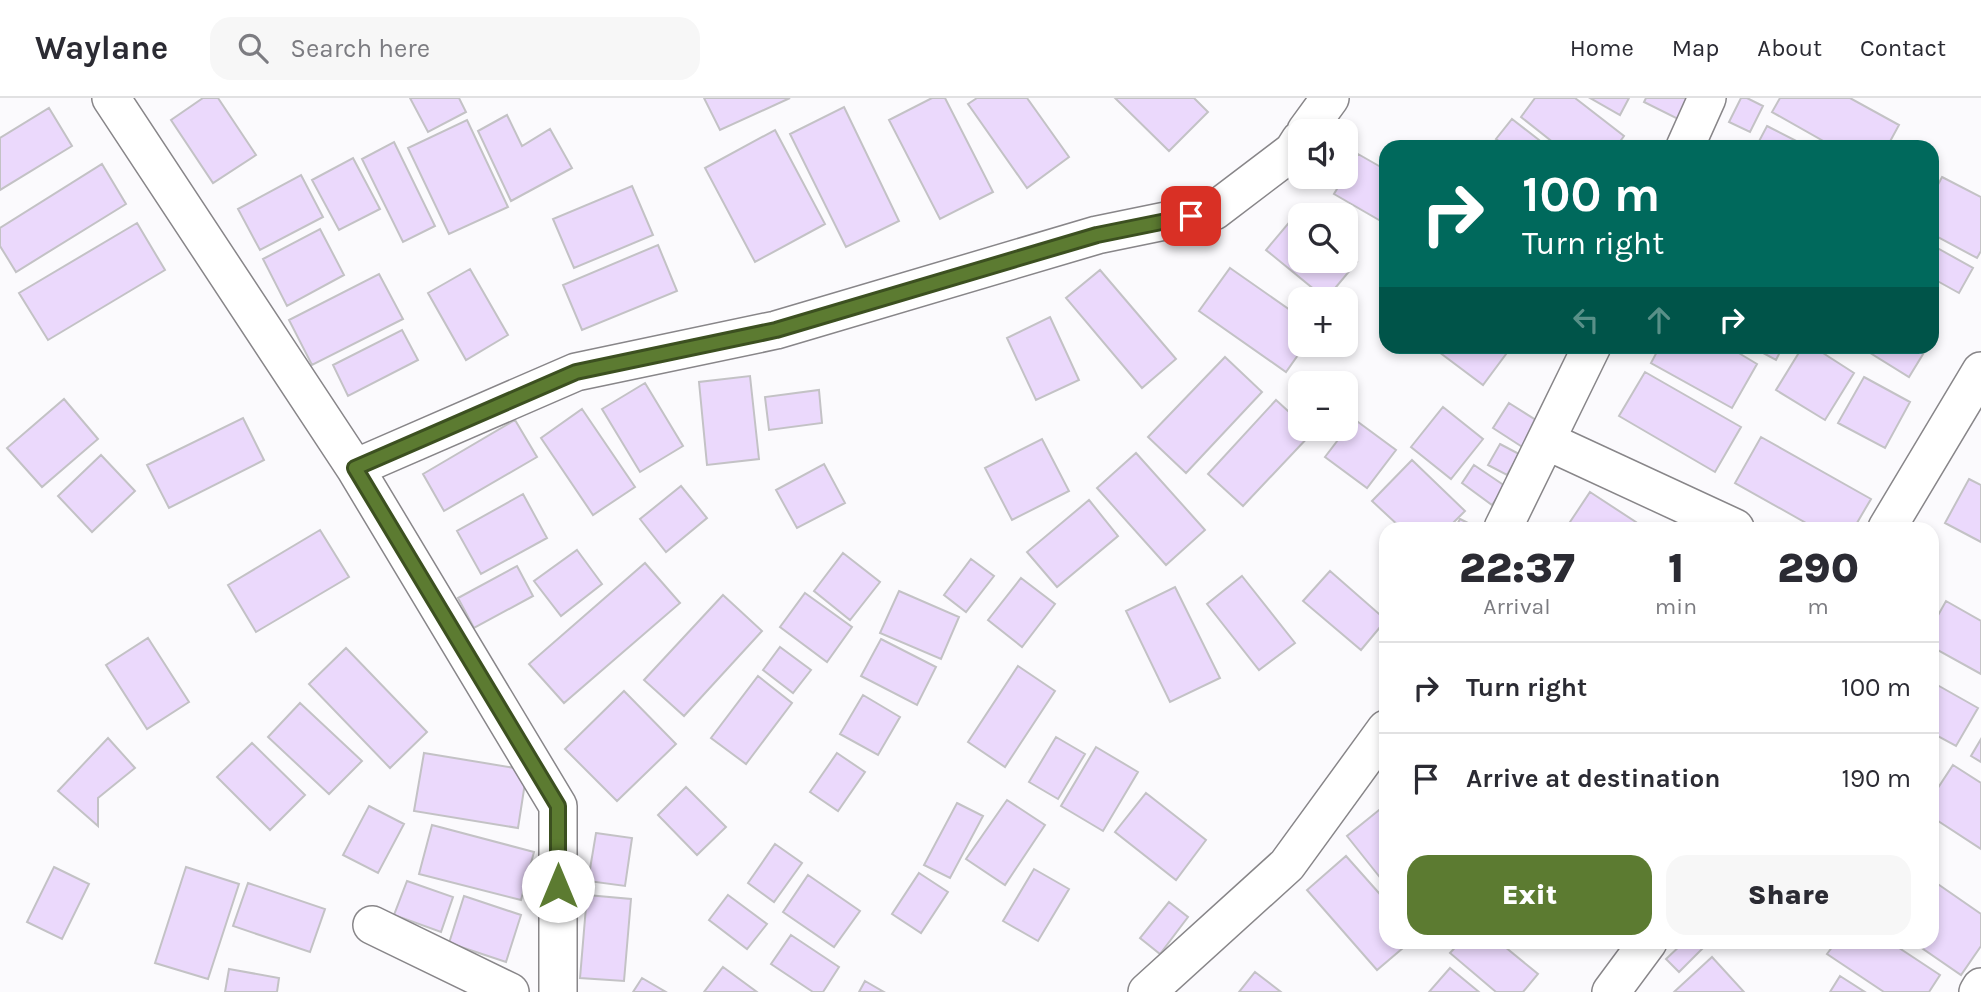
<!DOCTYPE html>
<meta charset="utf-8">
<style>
body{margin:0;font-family:Karla,sans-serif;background:#f7f7f7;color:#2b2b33;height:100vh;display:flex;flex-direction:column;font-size:26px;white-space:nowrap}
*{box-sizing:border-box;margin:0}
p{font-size:23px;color:#7c7c81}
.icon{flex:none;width:38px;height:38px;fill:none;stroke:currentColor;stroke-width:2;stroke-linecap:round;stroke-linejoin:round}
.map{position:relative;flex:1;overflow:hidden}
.panel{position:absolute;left:1379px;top:424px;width:560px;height:427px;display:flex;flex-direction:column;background:#fff;border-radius:21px;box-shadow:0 4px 10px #0003}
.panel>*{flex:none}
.banner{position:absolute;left:1379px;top:42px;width:560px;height:214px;border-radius:21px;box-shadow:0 4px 10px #0003;background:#00695c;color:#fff;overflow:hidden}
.buttons{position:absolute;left:1288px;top:21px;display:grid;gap:14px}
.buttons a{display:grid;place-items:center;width:70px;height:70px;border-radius:14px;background:#fff;box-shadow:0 4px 10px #0003;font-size:35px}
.pin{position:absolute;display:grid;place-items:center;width:60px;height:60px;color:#fff;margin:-30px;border-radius:14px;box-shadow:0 4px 10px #0006}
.me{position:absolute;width:77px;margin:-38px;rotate:0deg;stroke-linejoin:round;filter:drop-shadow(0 0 5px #0008)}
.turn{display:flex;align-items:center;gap:24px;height:147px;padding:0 28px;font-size:32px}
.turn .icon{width:91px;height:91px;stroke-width:2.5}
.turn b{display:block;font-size:49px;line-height:60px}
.lanes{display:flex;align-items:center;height:66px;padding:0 28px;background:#0003;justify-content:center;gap:35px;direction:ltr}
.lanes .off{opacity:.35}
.eta{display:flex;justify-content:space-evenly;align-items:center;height:119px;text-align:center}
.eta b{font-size:42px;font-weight:800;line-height:49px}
.action{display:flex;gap:14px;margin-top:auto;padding:14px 28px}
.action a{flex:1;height:80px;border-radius:21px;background:#5c7b31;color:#fff;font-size:28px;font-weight:800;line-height:80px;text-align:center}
.action a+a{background:#f7f7f7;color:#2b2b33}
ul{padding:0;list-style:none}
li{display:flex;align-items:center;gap:21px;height:91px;padding:0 28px;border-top:2px solid #e1e1e2}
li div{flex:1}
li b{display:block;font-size:26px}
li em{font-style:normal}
header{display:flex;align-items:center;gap:42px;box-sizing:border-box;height:98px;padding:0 35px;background:#fff;border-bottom:2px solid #e1e1e2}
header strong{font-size:33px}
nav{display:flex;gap:38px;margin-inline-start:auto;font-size:24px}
.search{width:490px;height:63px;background:#f7f7f7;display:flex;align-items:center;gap:18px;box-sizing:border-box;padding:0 24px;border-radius:21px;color:#7c7c81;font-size:26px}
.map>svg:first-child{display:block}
.building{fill:#ebd9fc;stroke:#c3c2c5;stroke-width:2}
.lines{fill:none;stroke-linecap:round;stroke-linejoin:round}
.minor-casing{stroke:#888689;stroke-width:40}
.minor{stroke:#fff;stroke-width:37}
.route-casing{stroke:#3c5020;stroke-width:18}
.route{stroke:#5c7b31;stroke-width:12}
</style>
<header>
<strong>Waylane</strong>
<div class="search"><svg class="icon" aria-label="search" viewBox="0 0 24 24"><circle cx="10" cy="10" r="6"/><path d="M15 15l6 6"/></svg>Search here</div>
<nav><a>Home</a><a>Map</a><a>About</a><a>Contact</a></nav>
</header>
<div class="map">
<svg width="1981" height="894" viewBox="0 0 1981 894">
<rect width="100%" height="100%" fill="#fbfafd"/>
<path class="building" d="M203,0h15l38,57 -43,28 -42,-63z
M410,0h49l7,14 -38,20z
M704,0h86l-70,32z
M932,0h13l48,94 -53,27 -51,-99z
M977,0h50l42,59 -42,31 -59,-84z
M1115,0h79l14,14 -39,39z
M1535,0h40l49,38 -8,11h-57l-38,-30z
M1590,0h39l-9,17z
M1646,0h50l-12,24 -40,-20z
M1741,0h6l16,8 -13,26 -21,-10z
M1780,0h70l49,27 -12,22h-53l-62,-35z
M844,9l55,114 -53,26 -56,-113z
M49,10l23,38 -72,44v-52z
M507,17l15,31 28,-17 22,39 -61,33 -33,-70z
M1512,21l36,28h-41l-11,-8z
M467,22l41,87 -59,27 -41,-86z
M1767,28l41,21h-52z
M775,32l50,94 -70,38 -50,-94z
M394,44l41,84 -32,16 -41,-83z
M1358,56l28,16v54l-52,-30z
M353,60l27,51 -41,21 -27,-50z
M102,66l24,40 -110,68 -16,-26v-18z
M301,77l22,42 -63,33 -22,-41z
M1942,79l39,20v54l-4,7 -45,-24v-38z
M632,88l21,49 -79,33 -21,-49z
M1297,115l3,2v46h46v-8l11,9 -31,37 -60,-49z
M137,125l28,47 -117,70 -29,-47z
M320,131l24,46 -57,31 -24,-47z
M658,147l19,46 -95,39 -19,-45z
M1932,147l41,23 -14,25 -27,-15z
M1230,170l70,49v28h5l-19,27 -87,-61z
M470,171l38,66 -42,25 -38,-67z
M1100,172l76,89 -34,29 -76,-90z
M379,176l24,45 -91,46 -23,-45z
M1050,219l29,63 -43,20 -29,-62z
M402,232l16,30 -70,36 -15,-31z
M1431,248h81l-29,39z
M1660,248h67l30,18 -25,44 -81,-45z
M1750,248h33l-7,14z
M1803,248h9l42,27 -29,47 -49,-30z
M1859,248h69l-19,31z
M1225,259l37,35 -76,81 -38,-36z
M1645,274l96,55 -26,45 -96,-56z
M750,278l9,83 -52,6 -8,-83z
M1864,279l46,25 -25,46 -47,-25z
M645,285l38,63 -43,26 -38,-63z
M819,292l3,33 -53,7 -4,-33z
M64,301l34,40 -56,48 -35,-39z
M1276,302l24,22v7h8l4,4 -69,73 -35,-32z
M1509,305l38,24 -17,25 -37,-24z
M1443,309l40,32 -32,40 -40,-32z
M582,311l53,78 -42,28 -52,-77z
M243,320l21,42 -95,48 -22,-43z
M1354,321l42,31 -29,38 -42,-31z
M515,322l22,37 -93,54 -21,-37z
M1761,339l110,62 -17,29h-39l-80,-45z
M1042,341l27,52 -57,29 -27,-52z
M1500,346l19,10 -12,21 -19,-10z
M1136,355l69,77 -39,35 -69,-77z
M101,357l34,36 -43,41 -34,-36z
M1412,362l53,51 -17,17h-47l-29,-27z
M824,366l21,39 -48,25 -21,-38z
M1474,367l31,21 -13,19 -30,-22z
M1969,381l12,6v57l-36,-19z
M681,388l26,32 -41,34 -26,-33z
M1590,394l55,36h-79z
M523,396l24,44 -66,36 -24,-43z
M1089,402l29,36 -61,51 -30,-35z
M1460,421l18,9h-23z
M320,432l29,47 -93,55 -28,-47z
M577,452l25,34 -41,32 -27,-35z
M843,455l37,29 -30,38 -36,-29z
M971,461l23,17 -28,36 -22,-17z
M645,465l35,40 -116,100 -35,-39z
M517,468l16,30 -59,32 -16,-30z
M1330,473l56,49 -25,30 -58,-49z
M1242,478l53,67 -36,27 -52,-66z
M1021,480l34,26 -33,43 -34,-27z
M1175,489l45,91 -50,24 -44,-91z
M899,493l60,26 -18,42 -61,-26z
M805,495l47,34 -25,35 -47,-35z
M723,497l39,36 -78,85 -40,-36z
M1946,503l35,20v53l-49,-27v-21z
M148,540l41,64 -42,27 -41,-64z
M881,541l55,28 -19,38 -56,-29z
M780,549l31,23 -18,23 -30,-23z
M346,550l81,84 -37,36 -81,-84z
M1018,568l37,25 -50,76 -37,-25z
M758,578l34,27 -46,61 -35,-26z
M1932,584l46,26 -22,38 -24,-13z
M624,593l52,53 -59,57 -52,-52z
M863,597l37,22 -22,38 -38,-21z
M300,605l62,58 -33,33 -61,-57z
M1056,639l29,17 -27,45 -29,-17z
M108,640l27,30 -37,30v28l-40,-35z
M1981,641v23l-10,-6z
M252,645l53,52 -35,35 -53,-53z
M1096,649l42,25 -35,59 -42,-25z
M424,655l103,17 -9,58 -104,-17z
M837,655l28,19 -27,39 -28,-19z
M1953,667l28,18v66l-49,-32v-20z
M686,689l40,40 -29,28 -39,-40z
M1146,695l60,47 -30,40 -61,-48z
M1007,702l38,25 -40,60 -39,-26z
M957,705l26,13 -33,62 -26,-13z
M369,708l35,18 -26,49 -35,-18z
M1384,708l2,2v77l-39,-49z
M432,727l102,27 -13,48 -102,-26z
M596,735l36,5 -7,48 -37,-5z
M775,746l27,19 -28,39 -26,-19z
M1346,758l40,45v41h24l-33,28 -70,-80z
M54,769l35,17 -27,55 -35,-17z
M186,769l53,17 -31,95 -53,-16z
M1034,771l35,20 -31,52 -35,-20z
M919,775l29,19 -27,41 -29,-19z
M808,777l52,36 -26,36 -51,-35z
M1932,782l49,34v32l-20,29 -48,-33h19z
M407,783l46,16 -12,35 -47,-17z
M248,785l77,26 -15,43 -77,-26z
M587,797l44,4 -7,82 -44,-3z
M728,797l39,29 -20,25 -38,-29z
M464,798l57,19 -15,47 -57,-19z
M1169,804l19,15 -28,37 -20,-16z
M791,837l48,32 -16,25h-10l-42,-28z
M1460,844h39l39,32 -15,18h-27l-46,-39z
M1684,844h15l5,5 -25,25 -13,-13z
M1836,844h54l50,33 -11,17h-45l-57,-38z
M1712,859l32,35h-70z
M723,869l34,25h-53z
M1450,870l29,24h-50z
M229,871l50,9 -2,14h-52z
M1255,874l26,20h-42z
M1840,878l25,16h-35z
M642,880l24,14h-33z
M865,883l19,11h-25z"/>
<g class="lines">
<defs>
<path id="minor" d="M111,0l244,370 203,338v186
M1306,33l24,-33
M1685,49l22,-49
M1547,343l188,87
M355,370l221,-96 200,-42 321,-95 117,-24 79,-60 7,-11
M1503,430l89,-182
M1887,430l94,-157
M372,827l138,67
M1147,894l140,-127 99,-136
M1611,894l37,-50
M1978,894l3,-5"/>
</defs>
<use href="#minor" class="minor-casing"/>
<use href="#minor" class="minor"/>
</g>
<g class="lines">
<defs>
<path id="route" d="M558,788v-80l-203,-338 221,-96 200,-42 321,-95 94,-19"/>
</defs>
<use href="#route" class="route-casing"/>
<use href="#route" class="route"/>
</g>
</svg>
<div class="buttons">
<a><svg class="icon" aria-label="sound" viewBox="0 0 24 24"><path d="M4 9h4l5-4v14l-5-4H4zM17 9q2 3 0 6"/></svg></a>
<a><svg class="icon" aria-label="search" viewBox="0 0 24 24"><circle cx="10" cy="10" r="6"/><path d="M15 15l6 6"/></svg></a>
<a>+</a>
<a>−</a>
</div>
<div class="pin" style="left:1191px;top:118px;background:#d93025"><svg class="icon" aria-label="arrive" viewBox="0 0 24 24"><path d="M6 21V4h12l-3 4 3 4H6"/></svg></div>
<svg class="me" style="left:558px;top:788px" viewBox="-20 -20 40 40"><circle r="19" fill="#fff"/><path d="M0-13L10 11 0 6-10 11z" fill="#5c7b31"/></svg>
<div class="banner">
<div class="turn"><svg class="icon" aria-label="right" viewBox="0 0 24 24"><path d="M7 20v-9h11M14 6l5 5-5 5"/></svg><div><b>100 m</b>Turn right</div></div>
<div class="lanes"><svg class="icon off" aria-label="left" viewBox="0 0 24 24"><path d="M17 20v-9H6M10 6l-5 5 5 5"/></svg><svg class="icon off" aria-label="ahead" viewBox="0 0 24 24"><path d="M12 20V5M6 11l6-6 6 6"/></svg><svg class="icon" aria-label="right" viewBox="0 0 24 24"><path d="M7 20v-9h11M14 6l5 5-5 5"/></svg></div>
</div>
<section class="panel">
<div class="eta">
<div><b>22:37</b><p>Arrival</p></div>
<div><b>1</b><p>min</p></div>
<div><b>290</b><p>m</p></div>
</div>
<ul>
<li><svg class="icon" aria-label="right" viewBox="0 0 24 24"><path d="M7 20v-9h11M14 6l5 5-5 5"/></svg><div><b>Turn right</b></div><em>100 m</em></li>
<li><svg class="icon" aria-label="arrive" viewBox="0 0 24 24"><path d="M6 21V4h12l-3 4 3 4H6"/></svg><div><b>Arrive at destination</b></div><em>190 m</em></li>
</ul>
<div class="action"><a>Exit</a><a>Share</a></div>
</section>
</div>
